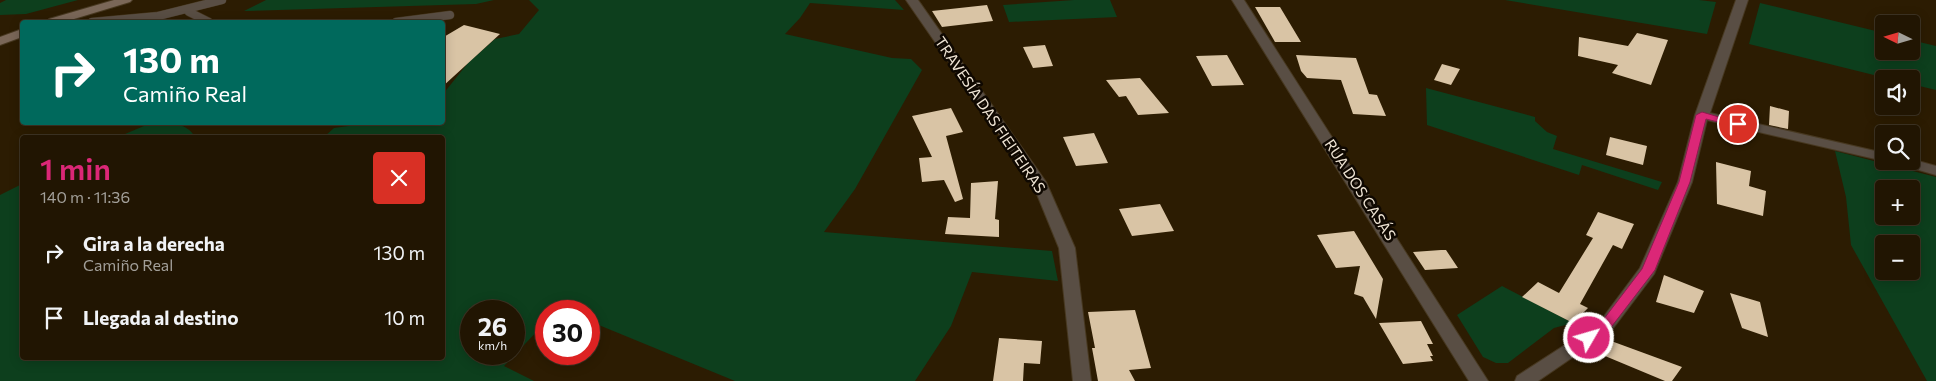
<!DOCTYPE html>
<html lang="es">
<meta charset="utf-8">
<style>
body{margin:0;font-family:Commissioner,sans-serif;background:#291e0c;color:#f1f3f6;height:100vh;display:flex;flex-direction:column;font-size:19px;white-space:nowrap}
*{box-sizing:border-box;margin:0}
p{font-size:16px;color:#a29f99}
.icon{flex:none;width:28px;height:28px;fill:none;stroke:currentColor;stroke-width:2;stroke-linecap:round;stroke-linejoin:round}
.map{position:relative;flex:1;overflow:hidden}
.details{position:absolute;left:20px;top:135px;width:425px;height:225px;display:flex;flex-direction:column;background:#211502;border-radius:5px;box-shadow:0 2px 12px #0003,0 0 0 1px #3e3424}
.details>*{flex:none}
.guide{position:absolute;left:20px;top:20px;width:425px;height:105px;border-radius:5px;box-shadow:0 2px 12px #0003,0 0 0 1px #3e3424;background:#00695c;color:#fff;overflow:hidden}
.needle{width:32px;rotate:275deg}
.buttons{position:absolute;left:1875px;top:15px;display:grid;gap:10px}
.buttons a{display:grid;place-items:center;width:45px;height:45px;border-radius:5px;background:#211502;box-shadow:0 2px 12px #0003,0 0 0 1px #3e3424;font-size:25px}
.speed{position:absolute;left:460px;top:300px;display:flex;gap:10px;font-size:25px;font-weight:700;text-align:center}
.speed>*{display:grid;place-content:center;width:65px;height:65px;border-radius:50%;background:#211502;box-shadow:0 2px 12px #0003,0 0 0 1px #3e3424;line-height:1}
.speed small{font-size:12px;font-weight:400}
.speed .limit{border:8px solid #d22;background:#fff;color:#111}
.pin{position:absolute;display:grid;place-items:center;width:42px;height:42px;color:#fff;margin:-21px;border:2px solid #fff;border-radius:50%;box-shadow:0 1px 5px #0007}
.me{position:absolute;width:55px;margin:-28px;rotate:52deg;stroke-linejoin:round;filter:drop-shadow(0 0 4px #0008)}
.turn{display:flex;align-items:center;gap:18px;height:105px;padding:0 20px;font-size:22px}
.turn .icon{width:65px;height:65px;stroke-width:2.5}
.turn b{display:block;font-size:35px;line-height:42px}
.round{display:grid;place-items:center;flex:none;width:52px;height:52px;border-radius:5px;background:#291e0c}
.summary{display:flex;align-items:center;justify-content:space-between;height:85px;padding:0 20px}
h1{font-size:30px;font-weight:600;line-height:38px;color:#db2777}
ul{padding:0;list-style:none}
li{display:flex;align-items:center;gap:15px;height:65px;padding:0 20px}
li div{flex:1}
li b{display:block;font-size:19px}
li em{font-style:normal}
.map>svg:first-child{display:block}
.green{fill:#0d3f1d;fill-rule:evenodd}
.building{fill:#d9c4a5}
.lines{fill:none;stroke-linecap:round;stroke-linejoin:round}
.lane-casing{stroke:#473820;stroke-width:9}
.street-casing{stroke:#473820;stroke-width:2}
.secondary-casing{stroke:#473820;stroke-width:2}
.lane{stroke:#594e44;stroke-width:8}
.street{fill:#594e44;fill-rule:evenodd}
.secondary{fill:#7a6758;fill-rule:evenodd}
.route{fill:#db2777;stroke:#8e194d}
.labels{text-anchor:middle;stroke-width:5;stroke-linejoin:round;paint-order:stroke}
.street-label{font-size:15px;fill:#f0e5d5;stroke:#0f0801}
</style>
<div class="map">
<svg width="1936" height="381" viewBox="0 0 1936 381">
<rect width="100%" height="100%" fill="#2c1c02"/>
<path class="green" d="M6,0h72l-52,14 -26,1v-12z
M266,0h228l-18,4 -232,7z
M529,0h366l9,10 -94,-7 -10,15 -15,16 107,24 19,1 11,11 -67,119 -31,43 228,19 6,30 -86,-9 -21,54 -36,55h-180l-146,-60v-10l-30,-2 -13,2v11l-42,44 30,15h-534v-186l22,-11v174h420v-220l-118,-1 10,-9 36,-5 72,-1 1,-28 25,-31 27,-24 24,-5 20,-24zM514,311v43h-43v-43z
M1074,0h36l7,17 -108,5 -6,-17z
M1505,0h194l17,2 -9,32z
M1760,3l124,30v18h27v-11l25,6v44l-25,-6v-5h-21l-141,-35z
M1426,88l109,29v4l12,11 10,4 -4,13 109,33 -4,8 -76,-25 -3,10 -152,-50z
M151,123c16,-1 36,-1 44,14h-77z
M1835,151l101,26v204h-9l-76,-136 -5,-48zM1884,189h27v27h-27zM1884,244h27v27h-27z
M1502,286l71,37 -19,5 -46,35h-12l-13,-6 -26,-42z"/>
<path class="building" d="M987,5l6,16 -51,6 -10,-16z
M1255,7h25l21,35h-26z
M464,25l36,9 -58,53v-49z
M1637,33l31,7 -17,45 -39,-12 6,-8 -40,-9 1,-19 49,9z
M1045,45l8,21 -20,2 -10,-21z
M1227,55l17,30 -32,1 -16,-30z
M1296,55l60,3 13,36 8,1 9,21 -33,-2 -12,-34 -34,-2 -6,-7z
M1442,64l18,5 -9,16 -17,-5z
M1140,78l29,35 -31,2 -12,-19 -7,1 -13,-17z
M1770,106l19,5 -1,18 -19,-4z
M951,108l12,24 -17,4 17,63 -8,3 -11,-22 -22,2 -3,-24 13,-1 -20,-41z
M1094,133l14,30 -32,3 -13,-29z
M1610,137l37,9 -4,19 -37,-10z
M1716,162l35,9 -2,15 17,5 -3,25 -46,-12z
M998,181l-3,38 4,1v17l-54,-3 3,-17 22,1 1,-35z
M1160,204l14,27 -42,5 -13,-27z
M1598,212l36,12 -12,25 -9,-4 -33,59 8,4 -15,15 -51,-26 16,-15 21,11 34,-55 -7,-3z
M1354,231l29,48 -7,40 -13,-22 -9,-3 6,-28 -24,2 -19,-33z
M1441,250h5l12,18 -33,2 -12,-18z
M1664,275l40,16 -10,22 -38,-11z
M1730,293l30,9 8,35 -26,-9z
M1135,310l16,58 -22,2 6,11h-37l-6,-33h3l-7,-36z
M1421,321l12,23h-6l6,12h-3l3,5 -30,3 -24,-41z
M999,338l43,3 -2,23 -16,-1 -1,18h-30z
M1603,338l79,29 -10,14h-7l-72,-30 3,-7z"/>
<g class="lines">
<defs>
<path id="lane" d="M189,12l20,10
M92,22l66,-6 64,-16
M396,22l54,-7"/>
<path id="street" d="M906,0h12l128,182 29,66 16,133h-18l-14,-133 -27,-66z
M1232,0h12l244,381h-19z
M1736,0h12l-38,113 174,40v8l-177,-41 -15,62 -38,92 -43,57 -73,50h-23l2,-5 82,-53 41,-55 38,-86 17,-67z
M1911,159l25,7v9l-38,-11 -2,-3h15z"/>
<path id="secondary" d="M114,0h18l-2,2 -66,20h-17l2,-3z
M22,29v8l-22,8v-8z"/>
</defs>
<use href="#lane" class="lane-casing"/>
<use href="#street" class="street-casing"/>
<use href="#secondary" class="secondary-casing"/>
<use href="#lane" class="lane"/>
<use href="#street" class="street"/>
<use href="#secondary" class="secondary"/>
</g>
<path class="route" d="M1702,112l41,12 -5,3 -32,-8 -16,63 -35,88 -46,60 -16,11h-9l-2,-3 18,-14 42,-55 37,-87 17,-67z"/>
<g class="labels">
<g class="street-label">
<text transform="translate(990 115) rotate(56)" y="5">TRAVESÍA DAS FIEITEIRAS</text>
<text transform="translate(1360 190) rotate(57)" y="5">RÚA DOS CASÁS</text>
</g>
</g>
</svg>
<div class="buttons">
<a><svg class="needle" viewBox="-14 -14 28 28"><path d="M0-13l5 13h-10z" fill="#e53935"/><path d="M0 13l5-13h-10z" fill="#a29f99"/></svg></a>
<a><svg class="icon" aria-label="sound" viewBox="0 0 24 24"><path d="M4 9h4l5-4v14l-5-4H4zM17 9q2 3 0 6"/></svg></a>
<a><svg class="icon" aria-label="search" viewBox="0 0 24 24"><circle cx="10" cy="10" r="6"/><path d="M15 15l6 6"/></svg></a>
<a>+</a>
<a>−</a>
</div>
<div class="speed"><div>26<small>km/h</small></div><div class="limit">30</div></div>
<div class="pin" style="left:1738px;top:124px;background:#d93025"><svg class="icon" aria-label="arrive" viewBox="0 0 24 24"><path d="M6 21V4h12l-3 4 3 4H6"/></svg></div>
<svg class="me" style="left:1589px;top:338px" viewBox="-20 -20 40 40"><circle r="17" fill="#db2777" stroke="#fff" stroke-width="3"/><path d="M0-11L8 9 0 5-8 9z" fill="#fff"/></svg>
<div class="guide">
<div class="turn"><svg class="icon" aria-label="right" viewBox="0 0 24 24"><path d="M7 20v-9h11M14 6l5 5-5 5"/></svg><div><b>130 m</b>Camiño Real</div></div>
</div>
<section class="details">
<div class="summary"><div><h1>1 min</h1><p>140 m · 11:36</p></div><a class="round" style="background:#d93025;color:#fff"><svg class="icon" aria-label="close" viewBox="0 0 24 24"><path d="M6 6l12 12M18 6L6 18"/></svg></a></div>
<ul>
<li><svg class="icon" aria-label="right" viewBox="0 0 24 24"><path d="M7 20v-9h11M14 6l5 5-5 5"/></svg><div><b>Gira a la derecha</b><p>Camiño Real</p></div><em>130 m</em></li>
<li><svg class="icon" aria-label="arrive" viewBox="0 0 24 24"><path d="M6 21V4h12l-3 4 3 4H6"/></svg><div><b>Llegada al destino</b></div><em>10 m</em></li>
</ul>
</section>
</div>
